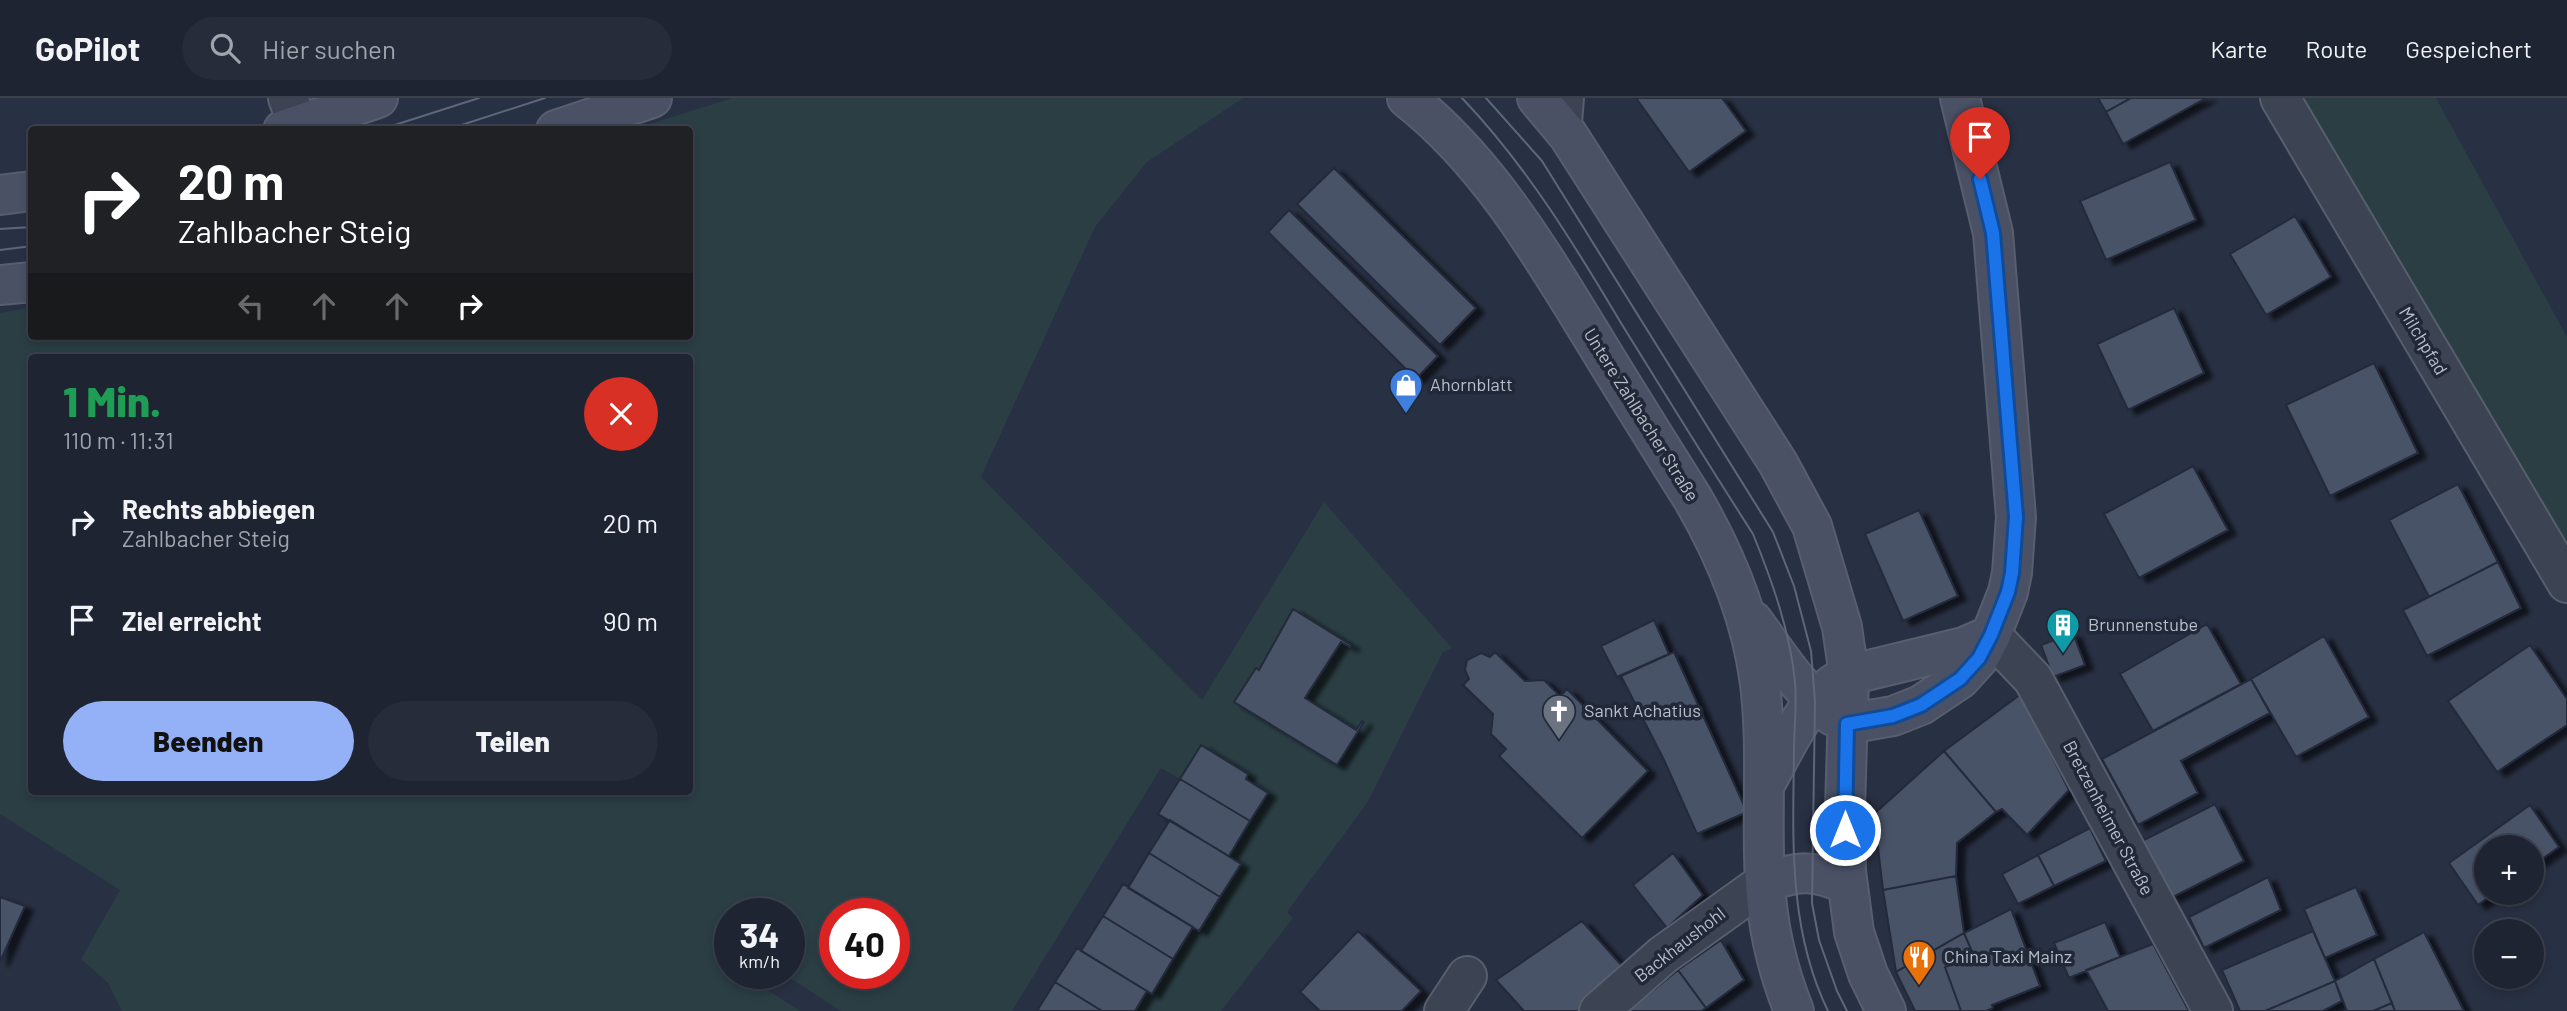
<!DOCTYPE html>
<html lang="de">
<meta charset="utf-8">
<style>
body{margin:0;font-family:Barlow,sans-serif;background:#262c3a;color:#f1f3f6;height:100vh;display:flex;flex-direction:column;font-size:26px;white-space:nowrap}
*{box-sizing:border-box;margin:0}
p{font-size:23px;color:#a1a4ac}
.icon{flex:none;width:38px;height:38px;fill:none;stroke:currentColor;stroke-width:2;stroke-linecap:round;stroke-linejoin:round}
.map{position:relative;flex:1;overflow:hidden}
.side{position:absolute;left:28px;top:256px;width:665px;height:441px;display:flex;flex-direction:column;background:#1e2432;border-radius:7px;box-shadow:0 4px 10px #0003,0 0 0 2px #3c414d}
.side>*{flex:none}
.top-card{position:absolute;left:28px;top:28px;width:665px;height:214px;border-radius:7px;box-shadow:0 4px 10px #0003,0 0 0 2px #3c414d;background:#202124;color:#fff;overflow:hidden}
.tools{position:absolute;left:2474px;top:737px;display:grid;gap:14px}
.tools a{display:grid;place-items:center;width:70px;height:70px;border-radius:50%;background:#1e2432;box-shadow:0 4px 10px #0003,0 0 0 2px #3c414d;font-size:35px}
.speed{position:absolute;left:714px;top:800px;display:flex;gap:14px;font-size:35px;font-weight:700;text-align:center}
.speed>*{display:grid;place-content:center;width:91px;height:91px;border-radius:50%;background:#1e2432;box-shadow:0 4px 10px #0003,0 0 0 2px #3c414d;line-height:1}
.speed small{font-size:18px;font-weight:400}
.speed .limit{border:10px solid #d22;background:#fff;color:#111}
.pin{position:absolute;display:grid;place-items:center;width:60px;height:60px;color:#fff;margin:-72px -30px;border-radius:50% 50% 50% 0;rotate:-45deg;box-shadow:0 0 7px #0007}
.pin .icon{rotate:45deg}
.me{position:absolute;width:77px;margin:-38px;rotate:0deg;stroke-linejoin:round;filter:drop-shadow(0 0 5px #0008)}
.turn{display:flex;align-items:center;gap:24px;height:147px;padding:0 35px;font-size:32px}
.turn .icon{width:91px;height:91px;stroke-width:2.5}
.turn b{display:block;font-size:49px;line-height:60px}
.lanes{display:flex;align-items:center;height:66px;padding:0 35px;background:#0003;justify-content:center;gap:35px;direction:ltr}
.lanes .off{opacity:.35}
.round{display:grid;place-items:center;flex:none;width:74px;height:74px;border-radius:37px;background:#262c3a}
.summary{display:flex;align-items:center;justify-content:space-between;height:119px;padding:0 35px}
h1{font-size:42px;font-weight:800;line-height:52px;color:#1e9e55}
.cta{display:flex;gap:14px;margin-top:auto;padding:14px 35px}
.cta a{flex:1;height:80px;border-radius:42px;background:#94b0f6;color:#111;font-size:28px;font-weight:800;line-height:80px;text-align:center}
.cta a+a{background:#262c3a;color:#f1f3f6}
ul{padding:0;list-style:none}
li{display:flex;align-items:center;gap:21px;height:98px;padding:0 35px}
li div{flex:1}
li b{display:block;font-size:26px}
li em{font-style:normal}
header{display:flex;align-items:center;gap:42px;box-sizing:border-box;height:98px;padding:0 35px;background:#1e2432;border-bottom:2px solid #3c414d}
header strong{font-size:33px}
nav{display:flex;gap:38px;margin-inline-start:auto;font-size:24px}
.search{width:490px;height:63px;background:#262c3a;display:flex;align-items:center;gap:18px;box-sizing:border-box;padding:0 24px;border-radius:38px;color:#a1a4ac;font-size:26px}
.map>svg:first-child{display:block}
.green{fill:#2a3e44;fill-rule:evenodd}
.building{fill:#495267;stroke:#232a3a;stroke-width:2;filter:url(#shadow)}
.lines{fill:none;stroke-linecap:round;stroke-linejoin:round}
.lane-casing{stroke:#575e6d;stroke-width:28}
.street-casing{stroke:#575e6d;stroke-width:42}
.secondary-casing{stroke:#575e6d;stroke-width:42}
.lane{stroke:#3c4352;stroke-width:24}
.street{stroke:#3c4352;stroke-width:38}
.secondary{stroke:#4a5165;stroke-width:38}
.tram{stroke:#5e6779;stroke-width:2}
.route-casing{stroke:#114b97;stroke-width:18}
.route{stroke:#1a73e8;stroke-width:12}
.labels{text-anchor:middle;stroke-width:7;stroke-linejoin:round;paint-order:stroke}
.street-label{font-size:18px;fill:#b9bfcc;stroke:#212838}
.poi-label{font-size:18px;fill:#b9bfcc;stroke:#212838;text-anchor:start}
</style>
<header>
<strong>GoPilot</strong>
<div class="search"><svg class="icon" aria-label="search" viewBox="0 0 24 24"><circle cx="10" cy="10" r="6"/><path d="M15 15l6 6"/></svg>Hier suchen</div>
<nav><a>Karte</a><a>Route</a><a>Gespeichert</a></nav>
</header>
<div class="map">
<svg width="2567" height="913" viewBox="0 0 2567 913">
<defs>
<filter id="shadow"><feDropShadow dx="8" dy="4.5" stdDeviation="2" flood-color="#0009"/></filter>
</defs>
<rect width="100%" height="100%" fill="#283043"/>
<path class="green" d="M732,0h511l-96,64 -52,65 -114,250 221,223 122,-198 128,146 -9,4 -76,151 -80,109 6,6 -72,93h-86l12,-20 5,3 41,-67 6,3 41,-66 -11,-8 39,-63 -22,-14 2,-5 -46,-29 -22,34 -19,-11 -149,243h-171l-59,-38h7v-59h-59v59h11l59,38h-678l-14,-28 -27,-24 39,-69 -120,-76v-501l31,-6 1,29h658v-206l-56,-1zM32,259h658v434h-658zM1293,511l58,35 -1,2 -9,-4 -36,56 51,32 6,-8h2l-26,43 -103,-63 21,-34 3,2zM835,816h59v59h-59z
M2298,0h138l131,239v220z"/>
<path class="building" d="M1636,0h86l24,33 -57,41z
M2098,0h33l-25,14z
M2131,0h75l-83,46 -17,-32z
M2170,64l26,58 -90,40 -26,-59z
M1334,70l142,140 -36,37 -143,-141z
M1289,112l149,146 -22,23 -148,-147z
M2295,118l36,61 -65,38 -36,-61z
M2174,210l30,65 -76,37 -31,-66z
M2374,265l44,90 -88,43 -44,-91z
M2193,368l35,64 -89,48 -35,-64z
M2458,386l40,78 -69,35 -40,-77z
M1919,412l39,86 -55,25 -38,-87z
M2498,464l23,46 -94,48 -24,-46z
M1293,511l58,36 -1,2 -9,-5 -36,56 51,32 6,-9 2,1 -27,43 -103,-63 22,-34 3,2z
M1654,522l15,34 -52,23 -16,-31z
M2207,526l34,60 -88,47 -33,-57z
M2073,535l12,32 -32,12 -12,-32z
M2324,538l45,81 -73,40 -45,-78z
M2530,547l37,54v26l-70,47 -49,-71z
M1495,554l30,29 19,-1 16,16 7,-7 81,82 -66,67 -83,-82 7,-7 -15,-15 2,-20 -30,-29 6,-6 -4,-9 2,-10 14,-7 9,4z
M1674,554l73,160 -50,22 -33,-74 -43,-84z
M2251,581l19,34 -89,48 17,32 -60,32 -36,-66z
M2021,596l48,96 -42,45 -25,-26 -6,3 -52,-61z
M1201,647l47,29 -2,5 22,14 -18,28 -70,-42z
M1944,653l52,61 -39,31 -1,33 -73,14 -9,-76z
M1180,681l70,42 -21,35 -71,-42z
M2215,706l29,57 -73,37 -29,-57z
M2530,707l29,42 -27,19v-19h-45v45h9l-18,13 -29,-42z
M1170,722l71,44 -21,33 -71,-44z
M2090,730l16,33 -52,25 -16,-31z
M1149,755l71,44 -21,34 -71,-43z
M1673,755l30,42 -36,33 -34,-43z
M2038,757l16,31 -36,18 -16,-30z
M1956,778l8,57 -68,39 -13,-82z
M2268,779l13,33 -77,38 -15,-31z
M1123,786l70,43 -20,32 -70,-43z
M2356,789l21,48 -52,23 -21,-49z
M0,799l25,9 -25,56z
M2011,811l29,77 -48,19 1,3 -7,3h-25l-16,-44 29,-11 -10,-23z
M1103,818l70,43 -21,35 -71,-43z
M1582,823l41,46 -44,44h-55l-28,-31z
M2105,824l15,35 -51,21 -15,-35z
M1358,833l63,60 -19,20h-82l-20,-19z
M2313,833l22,50 -70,30h-25l-18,-41z
M2424,834l40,79h-69l-21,-52z
M1964,835l10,23 -29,11 16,44h-46l-19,-39z
M1721,842l23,40 -38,28 -28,-38z
M2153,846l36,67h-81l-22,-41z
M1077,850l70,43 -12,20h-33l-47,-29z
M2374,861l18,44 -19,8h-26l-12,-30z
M1678,872l28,38 -5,3h-73z
M2335,883l7,20 -19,10h-58z
M1055,884l47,29h-65z
M2392,905l3,8h-22z"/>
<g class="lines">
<defs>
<path id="lane" d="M1568,37l3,-37"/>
<path id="street" d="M288,0l10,27
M2280,0l287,485
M1991,537l42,44 180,332
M1444,913l23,-35
M1599,913l64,-56 102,-73"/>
<path id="secondary" d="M1407,0c82,64 137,160 191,248 31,51 63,102 95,153 33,57 59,120 67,185 8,66 1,132 5,197 2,43 13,90 29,130
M1537,0l31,37 210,328 34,63 30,101 7,48 -4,134 1,62 8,61 14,42 18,37
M283,32l95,-32
M556,32l96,-32
M0,97l32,-4
M0,187l32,-3
M1753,523c24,33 47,70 80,95
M1847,626l46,-8 28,-11 39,-26 19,-21 12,-23 17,-43 4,-19 4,-56 -23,-284 -33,-135
M1765,686c22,-38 42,-91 84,-109l115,-28 27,-12
M1765,784c34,-11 49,-13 83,3"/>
</defs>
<use href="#lane" class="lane-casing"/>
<use href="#street" class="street-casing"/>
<use href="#secondary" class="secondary-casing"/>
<use href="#lane" class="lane"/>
<use href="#street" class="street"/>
<use href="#secondary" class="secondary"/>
<path class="tram" d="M1462,0c64,67 112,146 159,225 44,71 87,141 132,211 19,47 37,97 42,148 2,22 -1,46 -1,69 -1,88 -6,178 34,260
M1486,0l56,63 231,371 21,54 17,65 4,50 -3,202 7,37 18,51 10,20
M379,32l100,-32
M446,32l99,-32
M0,131l32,-2
M0,152l32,-4"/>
</g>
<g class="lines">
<defs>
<path id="route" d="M1845,732l2,-106 46,-8 28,-11 39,-26 19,-21 12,-23 17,-43 4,-19 4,-56 -23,-284 -13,-54"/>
</defs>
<use href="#route" class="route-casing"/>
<use href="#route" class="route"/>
</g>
<defs>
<symbol id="shop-pin" viewBox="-11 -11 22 30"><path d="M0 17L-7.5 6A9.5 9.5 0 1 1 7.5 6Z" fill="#3f7fe0" stroke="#212838"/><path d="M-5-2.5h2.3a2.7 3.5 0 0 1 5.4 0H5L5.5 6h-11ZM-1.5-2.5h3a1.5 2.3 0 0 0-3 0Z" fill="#fff"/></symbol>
<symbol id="building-pin" viewBox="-11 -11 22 30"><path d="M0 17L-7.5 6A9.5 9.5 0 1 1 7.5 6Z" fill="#0f9aa8" stroke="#212838"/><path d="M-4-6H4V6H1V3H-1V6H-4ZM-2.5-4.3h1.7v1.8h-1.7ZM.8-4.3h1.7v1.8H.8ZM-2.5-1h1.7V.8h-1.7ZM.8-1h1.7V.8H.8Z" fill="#fff"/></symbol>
<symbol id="church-pin" viewBox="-11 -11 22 30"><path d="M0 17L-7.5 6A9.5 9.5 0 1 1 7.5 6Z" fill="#6b7280" stroke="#212838"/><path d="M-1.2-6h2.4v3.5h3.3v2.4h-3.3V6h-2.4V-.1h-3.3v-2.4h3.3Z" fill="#fff"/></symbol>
<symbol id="restaurant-pin" viewBox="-11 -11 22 30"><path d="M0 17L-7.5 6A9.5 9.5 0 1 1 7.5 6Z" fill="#e8710a" stroke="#212838"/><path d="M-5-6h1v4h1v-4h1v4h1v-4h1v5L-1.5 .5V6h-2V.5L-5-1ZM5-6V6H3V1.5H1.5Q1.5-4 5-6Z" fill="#fff"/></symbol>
</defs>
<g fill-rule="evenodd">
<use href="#shop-pin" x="1387" y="268" width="38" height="52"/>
<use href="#building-pin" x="2044" y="508" width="38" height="52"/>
<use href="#church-pin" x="1540" y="594" width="38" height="52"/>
<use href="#restaurant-pin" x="1900" y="840" width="38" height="52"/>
</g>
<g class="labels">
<g class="street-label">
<text transform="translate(2423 243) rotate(59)" y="6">Milchpfad</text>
<text transform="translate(1641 317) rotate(58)" y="6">Untere Zahlbacher Straße</text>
<text transform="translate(2108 720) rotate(62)" y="6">Bretzenheimer Straße</text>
<text transform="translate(1680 847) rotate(-38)" y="6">Backhaushohl</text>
</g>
<g class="poi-label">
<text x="1430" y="293">Ahornblatt</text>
<text x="2088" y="533">Brunnenstube</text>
<text x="1584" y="619">Sankt Achatius</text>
<text x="1944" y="865">China Taxi Mainz</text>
</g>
</g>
</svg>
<div class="tools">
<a>+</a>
<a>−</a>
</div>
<div class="speed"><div>34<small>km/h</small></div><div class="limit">40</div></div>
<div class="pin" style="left:1980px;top:81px;background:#d93025"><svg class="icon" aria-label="arrive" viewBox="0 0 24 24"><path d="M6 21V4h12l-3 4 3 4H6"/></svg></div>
<svg class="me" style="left:1845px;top:732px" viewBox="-20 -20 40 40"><circle r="17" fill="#1a73e8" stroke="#fff" stroke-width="3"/><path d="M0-11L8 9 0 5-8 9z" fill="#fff"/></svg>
<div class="top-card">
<div class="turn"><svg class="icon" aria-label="right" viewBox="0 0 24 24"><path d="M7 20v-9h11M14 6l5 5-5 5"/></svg><div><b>20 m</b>Zahlbacher Steig</div></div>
<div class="lanes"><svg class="icon off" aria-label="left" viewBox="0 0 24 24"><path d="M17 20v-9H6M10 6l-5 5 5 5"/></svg><svg class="icon off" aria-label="ahead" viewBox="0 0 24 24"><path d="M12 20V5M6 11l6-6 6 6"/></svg><svg class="icon off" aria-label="ahead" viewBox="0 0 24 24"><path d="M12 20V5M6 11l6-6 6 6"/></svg><svg class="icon" aria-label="right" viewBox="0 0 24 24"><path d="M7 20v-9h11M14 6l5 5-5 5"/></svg></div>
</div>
<section class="side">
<div class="summary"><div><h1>1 Min.</h1><p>110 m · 11:31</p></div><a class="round" style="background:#d93025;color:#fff"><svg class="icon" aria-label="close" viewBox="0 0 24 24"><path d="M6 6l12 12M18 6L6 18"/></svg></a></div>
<ul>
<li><svg class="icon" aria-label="right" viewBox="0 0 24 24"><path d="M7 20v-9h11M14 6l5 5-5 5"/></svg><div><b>Rechts abbiegen</b><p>Zahlbacher Steig</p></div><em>20 m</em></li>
<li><svg class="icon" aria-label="arrive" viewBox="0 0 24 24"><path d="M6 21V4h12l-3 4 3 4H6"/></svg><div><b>Ziel erreicht</b></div><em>90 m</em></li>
</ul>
<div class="cta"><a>Beenden</a><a>Teilen</a></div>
</section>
</div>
